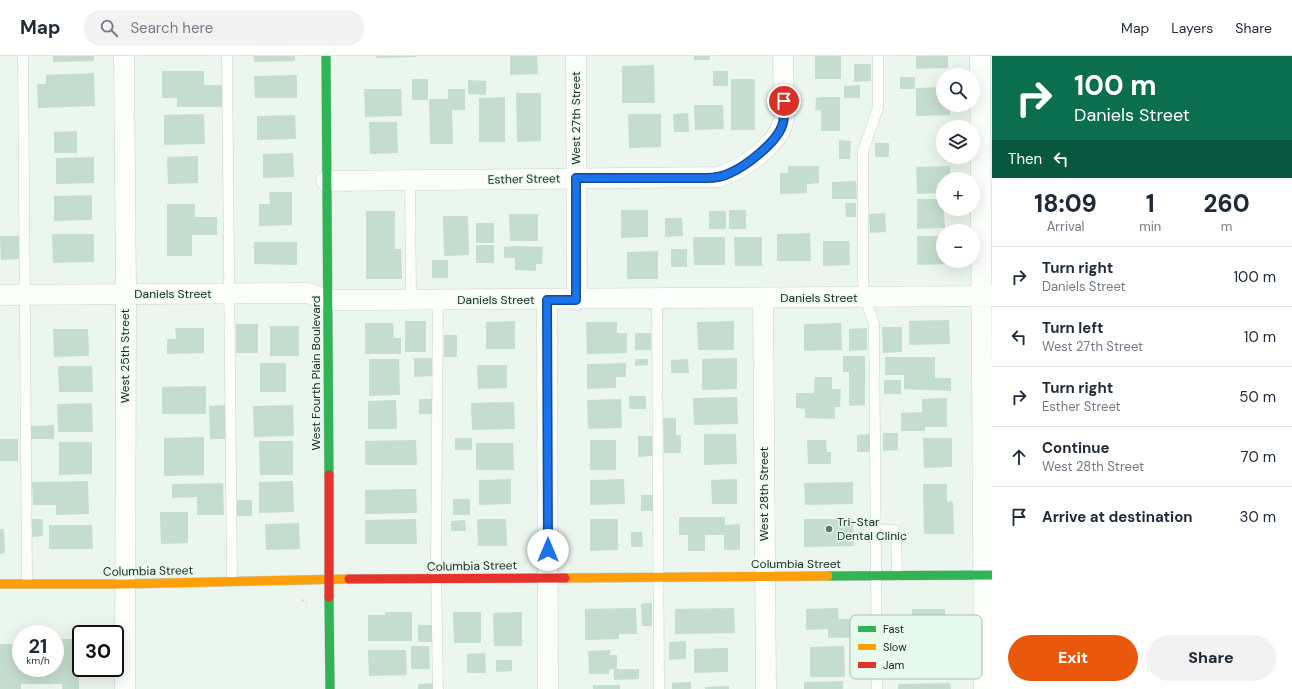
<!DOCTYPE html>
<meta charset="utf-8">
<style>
body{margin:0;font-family:"DM Sans",sans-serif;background:#f2f2f3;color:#1f2937;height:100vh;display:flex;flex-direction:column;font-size:15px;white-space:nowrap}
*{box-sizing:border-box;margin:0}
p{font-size:13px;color:#747a83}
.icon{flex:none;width:22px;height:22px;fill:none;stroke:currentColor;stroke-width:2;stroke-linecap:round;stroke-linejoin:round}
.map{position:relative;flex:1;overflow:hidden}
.sheet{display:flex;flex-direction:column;background:#fff;width:300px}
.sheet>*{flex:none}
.banner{background:#0b6e4f;color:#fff;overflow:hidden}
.tools{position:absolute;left:936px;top:12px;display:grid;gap:8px}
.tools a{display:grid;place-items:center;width:44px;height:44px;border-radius:50%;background:#fff;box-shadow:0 4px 16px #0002;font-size:20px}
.speed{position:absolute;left:12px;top:569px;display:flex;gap:8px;font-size:20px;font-weight:700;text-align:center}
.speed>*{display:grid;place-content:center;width:52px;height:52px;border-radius:50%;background:#fff;box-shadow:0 4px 16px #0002;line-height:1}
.speed small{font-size:10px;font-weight:400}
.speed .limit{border:2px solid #111;border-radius:6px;background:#fff;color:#111}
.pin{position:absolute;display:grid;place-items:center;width:34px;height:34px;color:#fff;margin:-17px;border:2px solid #fff;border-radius:50%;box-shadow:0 1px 4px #0007}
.me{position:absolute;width:44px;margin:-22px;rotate:0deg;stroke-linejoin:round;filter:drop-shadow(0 0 3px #0008)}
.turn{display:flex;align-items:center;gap:14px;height:84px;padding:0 16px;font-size:18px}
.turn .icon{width:52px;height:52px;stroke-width:2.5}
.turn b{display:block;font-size:28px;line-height:34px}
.then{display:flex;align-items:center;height:38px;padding:0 16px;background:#0003;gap:8px;font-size:15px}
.eta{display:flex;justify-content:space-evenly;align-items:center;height:68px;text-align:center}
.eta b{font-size:24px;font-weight:800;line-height:28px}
.button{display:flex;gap:8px;margin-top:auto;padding:8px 16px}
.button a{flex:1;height:46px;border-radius:24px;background:#ea580c;color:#fff;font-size:16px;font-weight:800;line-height:46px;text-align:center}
.button a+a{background:#f2f2f3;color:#1f2937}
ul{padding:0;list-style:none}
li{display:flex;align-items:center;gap:12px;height:60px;padding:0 16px;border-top:1px solid #e0e1e3}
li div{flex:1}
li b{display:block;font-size:15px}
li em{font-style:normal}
header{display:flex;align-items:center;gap:24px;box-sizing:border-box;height:56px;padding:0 20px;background:#fff;border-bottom:1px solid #e0e1e3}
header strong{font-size:19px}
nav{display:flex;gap:22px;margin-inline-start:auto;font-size:14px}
.search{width:280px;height:36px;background:#f2f2f3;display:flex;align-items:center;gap:10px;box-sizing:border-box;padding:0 14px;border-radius:22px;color:#747a83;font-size:15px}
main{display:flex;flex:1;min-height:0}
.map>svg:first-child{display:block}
.building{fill:#c5ddcf}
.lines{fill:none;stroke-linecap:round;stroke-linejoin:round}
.lane-casing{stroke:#c9d2cb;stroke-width:11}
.street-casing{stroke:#c9d2cb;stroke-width:21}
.fast-casing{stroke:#c9d2cb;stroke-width:10}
.slow-casing{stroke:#c9d2cb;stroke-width:10}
.jam-casing{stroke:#c9d2cb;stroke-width:10}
.path{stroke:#d2d6d4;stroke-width:2.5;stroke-dasharray:2 3;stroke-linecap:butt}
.lane{stroke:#fcfefc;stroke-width:10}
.street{stroke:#fcfefc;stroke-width:20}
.fast{stroke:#30b455;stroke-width:9}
.slow{stroke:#ff9f0a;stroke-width:9}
.jam{stroke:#e5322d;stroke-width:9}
.route-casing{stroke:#114b97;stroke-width:10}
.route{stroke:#1a73e8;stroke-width:7}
.poi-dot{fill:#68716b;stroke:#e6fbed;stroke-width:1.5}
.labels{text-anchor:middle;stroke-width:3;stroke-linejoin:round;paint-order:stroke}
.street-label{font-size:12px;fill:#212924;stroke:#e6fbed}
.poi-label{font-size:12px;fill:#212924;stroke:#e6fbed;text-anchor:start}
.key{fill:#e6fbed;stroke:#abbcb1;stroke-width:1}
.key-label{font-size:11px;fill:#212924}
</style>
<header>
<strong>Map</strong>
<div class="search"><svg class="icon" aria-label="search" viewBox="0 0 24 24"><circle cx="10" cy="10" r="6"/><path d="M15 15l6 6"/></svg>Search here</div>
<nav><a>Map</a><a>Layers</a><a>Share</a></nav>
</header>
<main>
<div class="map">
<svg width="992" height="633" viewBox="0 0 992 633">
<rect width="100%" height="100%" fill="#ebf6ee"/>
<path class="building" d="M53,0h41v5l-41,1z
M254,0h41v5l-41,1z
M376,0h40v1l-40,1z
M510,0h27l1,18 -28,1z
M694,0h16v4h-16z
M815,0h26v23h-26z
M916,0h32v12l-32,1z
M854,8h17v17l-17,1z
M654,9l1,38h-33v-37z
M162,15h42v14h19v22h-46v-9h-15z
M713,15h15v15h-15z
M94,17l1,33 -57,2 -1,-24h9v-9z
M297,19v23h-42l-1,-22z
M900,21h15v12h-15z
M412,23h16v21h-16z
M731,23h24v51h-24z
M468,24l18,1v14l-18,-1z
M860,29v13h-16v-12z
M943,31v18h7v10l-34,1v-28z
M364,33h37l1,27 -37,1z
M448,33h17v21h-13l1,34h-23l-1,-45h19z
M516,37h25v48l-24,1z
M505,41v45h-26v-44z
M821,41h19v34h-19v-21l-6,1 1,-13z
M694,49h29l1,24 -29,1z
M688,57l1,19h-15l-1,-18z
M204,58l1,30 -41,1v-30z
M628,58h33v33l-32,1z
M295,59l1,24 -39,1v-24z
M369,66h28l1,31 -28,1z
M77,75v22h-23v-21z
M839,84l12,1 -1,18h-11z
M875,87h14v14h-14z
M293,97l1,24 -31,1v-24z
M198,100v27l-30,1 -1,-27z
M94,101v26l-38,1v-26z
M788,110h31v17l-12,1v9l-27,1v-21h8z
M950,110v13h-7v14l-26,1 -1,-27z
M856,125l1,18h-25v-17z
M269,136h23v33l-33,1v-22h11z
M92,139v25l-38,1v-25z
M917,143h26l2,29 -28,1z
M845,147h11v14h-10z
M167,148h28v13h22v18h-25v21h-25z
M621,154h27v27l-27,1z
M729,154h17v19h-17z
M366,155h29v38h6l1,30h-36z
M709,155h17v18h-17z
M885,157l1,19 -16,1 -1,-19z
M509,158h29v27h-28z
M443,160h25l1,39 -25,1z
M665,162h17l1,18 -18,1z
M476,167h18v20h-18z
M810,177l1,28h-34v-27z
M52,178h42v28l-41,1z
M0,180h19v23l-18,1z
M917,180h26v25h6v3l-32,1z
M693,181h32v28h-31z
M734,181h28v29h-27z
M823,185h26l1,24 -27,1z
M254,186h43v23l-43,-1z
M476,189h18v18h-18z
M516,190l27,1 -1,17h-6v7l-21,-1v-12h-11v-11z
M671,193h16v18h-16z
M658,195v28h-31v-27z
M432,204h16v18h-16z
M949,264l1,24 -41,1v-24z
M405,265h21v31h-21z
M515,265v28h-29v-27z
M734,265v29h-36l-1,-28z
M586,266h31v11h10v20l-40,1z
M365,267h28l1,15h7v16h-36z
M841,267l1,27 -38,1v-27z
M236,268h22v29h-22z
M270,270h29v30h-29z
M882,271h20v25l-19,1z
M175,272h29v25l-37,1v-15h9z
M867,272v22l-18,1v-22z
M53,273h35l1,27 -35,1z
M635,277h16v17h-16z
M444,279h13v22h-13z
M843,300h22v49l-16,1v-34h-6z
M885,301h50v21h16v13l-47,-2v-14h-19z
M414,302h20l1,18 -21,1z
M737,302v31l-35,1v-31z
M369,303h30l1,36 -31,1z
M635,303h13v6l-13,1z
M688,303l1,14h-18v-13z
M260,307h26v29h-26z
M626,307v14h-10v11l-29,1v-25z
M477,309h30v23l-29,1z
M58,310h34l1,26h-34z
M815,321h17v12h9l-1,18h-5v12l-30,-1v-9l-9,-1v-15h18z
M884,324h17v14h-17z
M206,330v28h-44v-27z
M629,340h17v13h-17z
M737,341l1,27 -44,1 -1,-27z
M947,342v29h-22v4h-24v-18l21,-1v-13z
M419,343h13v15h-13z
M621,343l1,29 -34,1 -1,-29z
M396,344l1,29h-29v-28z
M514,346l1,27 -43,1 -1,-27z
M92,347l1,29h-35l-1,-28z
M225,349l1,34h-16l-1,-33z
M293,349l1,31 -40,1 -1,-31z
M663,362h13v17h5v18h-17z
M54,369v14h-23v-13z
M883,377h15v17l-15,1z
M704,378h32l1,30 -33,1z
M870,378v18h-13v-17z
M638,380h15v20l-15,1z
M204,381v38l-40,1v-38z
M455,382h17v12h-17z
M923,382h29v29l-28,1z
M0,383h18v22h-18z
M416,384l1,25h-52v-24z
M590,384h26v30h-26z
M807,384h19l1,12h4v12h-23z
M259,385h34v34h-33z
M59,386h33v32l-33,1z
M476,387h37l1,27h-38z
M511,423v25l-32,1v-25z
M624,423l1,25 -35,1v-25z
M737,423v25h-25l-1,-24z
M88,425l1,33 -33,1v-10h-23l-1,-23z
M293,425l1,31 -35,1v-31z
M853,426v22l-48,1 -1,-22z
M223,427l1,32h-27v-18l-25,1v-14z
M923,428h24v18l6,-1 1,33h-30z
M403,433h13l1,24 -52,1v-24z
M641,439h12v16h-12z
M453,443h17v16h-17z
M237,444h15v16h-15z
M160,456h28v31l-27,1z
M679,461h46v8l15,-1v26h-16v-15h-19v16h-17v-16h-9z
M31,463h12v17l-12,1z
M416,463l1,25h-52v-24z
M477,463h29l1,27h-29z
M590,463h28v31l-28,1z
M804,463h49l1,27 -50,1z
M465,464l1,11h-15v-10z
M299,467l1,26 -34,1 -1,-26z
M49,469h43l1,24h-44z
M0,473h4l1,24 -5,1z
M631,476h11l1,15h-12z
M647,547h5v23h-10l-1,-22z
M636,552l1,26h-18v5l-34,1v-31z
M734,552l1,25 -60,1v-25z
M838,552l1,11h28v18l-39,1v-9l-22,1v-21z
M912,553h33v24l-33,1z
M385,556h27v29h-44v-26h17z
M453,556h28v31h-27z
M522,556v34h-28l-1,-33z
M418,569h16l1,17h-17z
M60,583h19v50h-17v-5h-41v5h-21v-45h21v24h34v-24h5z
M686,585v18l-17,1v-18z
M411,590h18l1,23h-19z
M844,590l1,31h-35v-30z
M728,592v24l-34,1v-24z
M368,594h38l1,25 -38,1z
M610,594v5h7v14h22v10l-25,1v-11l-5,1v4h-20l-1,-23z
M485,597l1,20h-19v-19z
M496,604h16v11l-16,1z
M843,625v8h-39v-7z
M691,626v7h-19v-6z
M436,627v6h-18v-5z
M950,627l1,6h-53v-5z
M593,629h27v4h-27z
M729,630v3h-24v-2z"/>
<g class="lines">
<defs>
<path id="lane" d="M23,0l4,527
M227,0l5,525
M410,124l1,120
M657,243l2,390
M438,244l-2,266 2,123
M875,474h21l1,46
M877,633l-3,-365 -9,-26 -2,-18v-129l15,-43v-52"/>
<path id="street" d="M124,0l2,238 -1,395
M576,0l1,244
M980,0l4,633
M326,125l393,-4c25,-9 62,-33 65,-60l-1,-61
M0,239l308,-2 20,7h31l633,-4
M763,242l3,391
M547,244l1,389"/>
<path id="fast" d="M326,0l3,419
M828,520l164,-1
M329,541l1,92"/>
<path id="slow" d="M565,522l263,-2
M0,528h124l225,-5"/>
<path id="jam" d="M329,419v122
M349,523l216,-1"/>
</defs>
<use href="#lane" class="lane-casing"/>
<use href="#street" class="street-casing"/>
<use href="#fast" class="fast-casing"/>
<use href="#slow" class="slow-casing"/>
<use href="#jam" class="jam-casing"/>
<path class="path" d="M302,544l5,3"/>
<use href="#lane" class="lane"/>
<use href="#street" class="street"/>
<use href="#fast" class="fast"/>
<use href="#slow" class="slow"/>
<use href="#jam" class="jam"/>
</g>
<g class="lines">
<defs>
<path id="route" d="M548,494l-1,-250h29v-122h130c8,0 16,-1 24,-5 16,-7 46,-30 52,-47 3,-7 2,-17 2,-25"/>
</defs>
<use href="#route" class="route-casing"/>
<use href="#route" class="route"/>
</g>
<circle class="poi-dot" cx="829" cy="473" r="4"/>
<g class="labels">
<g class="street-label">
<text transform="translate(576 62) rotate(-90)" y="4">West 27th Street</text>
<text transform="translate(524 123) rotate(-1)" y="4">Esther Street</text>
<text x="173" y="242">Daniels Street</text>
<text x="819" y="246">Daniels Street</text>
<text x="496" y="248">Daniels Street</text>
<text transform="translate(125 300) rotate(-90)" y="4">West 25th Street</text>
<text transform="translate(316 317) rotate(-90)" y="4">West Fourth Plain Boulevard</text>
<text transform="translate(764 438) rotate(-90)" y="4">West 28th Street</text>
<text x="796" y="512">Columbia Street</text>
<text transform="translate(472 510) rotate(-1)" y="4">Columbia Street</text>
<text transform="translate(148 515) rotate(-1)" y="4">Columbia Street</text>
</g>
<g class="poi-label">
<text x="837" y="470">Tri-Star<tspan x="837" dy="14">Dental Clinic</tspan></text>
</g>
</g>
<rect x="850" y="559" width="132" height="64" rx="6" class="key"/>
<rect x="858" y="570" width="18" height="6" fill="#30b455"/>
<rect x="858" y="588" width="18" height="6" fill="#ff9f0a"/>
<rect x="858" y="606" width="18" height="6" fill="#e5322d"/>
<g class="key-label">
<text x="883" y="577">Fast</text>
<text x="883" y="595">Slow</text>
<text x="883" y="613">Jam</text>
</g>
</svg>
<div class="tools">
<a><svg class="icon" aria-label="search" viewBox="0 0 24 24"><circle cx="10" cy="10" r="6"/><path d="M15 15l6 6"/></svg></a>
<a><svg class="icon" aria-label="layers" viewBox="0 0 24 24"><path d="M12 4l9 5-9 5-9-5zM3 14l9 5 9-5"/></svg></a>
<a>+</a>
<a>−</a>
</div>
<div class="speed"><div>21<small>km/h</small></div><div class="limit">30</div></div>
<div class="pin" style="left:784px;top:45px;background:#d93025"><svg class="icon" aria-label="arrive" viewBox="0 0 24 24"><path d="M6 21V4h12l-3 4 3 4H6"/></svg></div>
<svg class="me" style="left:548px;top:494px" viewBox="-20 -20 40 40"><circle r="19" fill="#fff"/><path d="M0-13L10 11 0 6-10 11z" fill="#1a73e8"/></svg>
</div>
<section class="sheet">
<div class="banner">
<div class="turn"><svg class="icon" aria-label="right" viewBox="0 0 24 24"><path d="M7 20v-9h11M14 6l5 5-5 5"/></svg><div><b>100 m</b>Daniels Street</div></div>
<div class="then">Then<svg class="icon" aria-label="left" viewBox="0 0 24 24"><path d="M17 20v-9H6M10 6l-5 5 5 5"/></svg></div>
</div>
<div class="eta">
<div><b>18:09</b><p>Arrival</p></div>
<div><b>1</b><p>min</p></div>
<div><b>260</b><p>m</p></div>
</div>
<ul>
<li><svg class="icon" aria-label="right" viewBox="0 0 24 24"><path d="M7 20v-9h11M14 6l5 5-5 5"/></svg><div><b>Turn right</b><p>Daniels Street</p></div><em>100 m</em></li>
<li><svg class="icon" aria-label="left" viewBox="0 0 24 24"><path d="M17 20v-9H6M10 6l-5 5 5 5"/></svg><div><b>Turn left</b><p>West 27th Street</p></div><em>10 m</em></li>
<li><svg class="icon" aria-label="right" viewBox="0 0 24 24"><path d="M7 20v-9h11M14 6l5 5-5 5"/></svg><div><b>Turn right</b><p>Esther Street</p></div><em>50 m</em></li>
<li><svg class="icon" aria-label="ahead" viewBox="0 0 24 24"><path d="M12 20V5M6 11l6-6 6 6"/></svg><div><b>Continue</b><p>West 28th Street</p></div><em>70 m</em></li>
<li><svg class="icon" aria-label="arrive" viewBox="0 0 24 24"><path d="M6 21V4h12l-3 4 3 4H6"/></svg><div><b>Arrive at destination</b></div><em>30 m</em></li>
</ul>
<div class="button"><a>Exit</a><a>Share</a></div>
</section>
</main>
